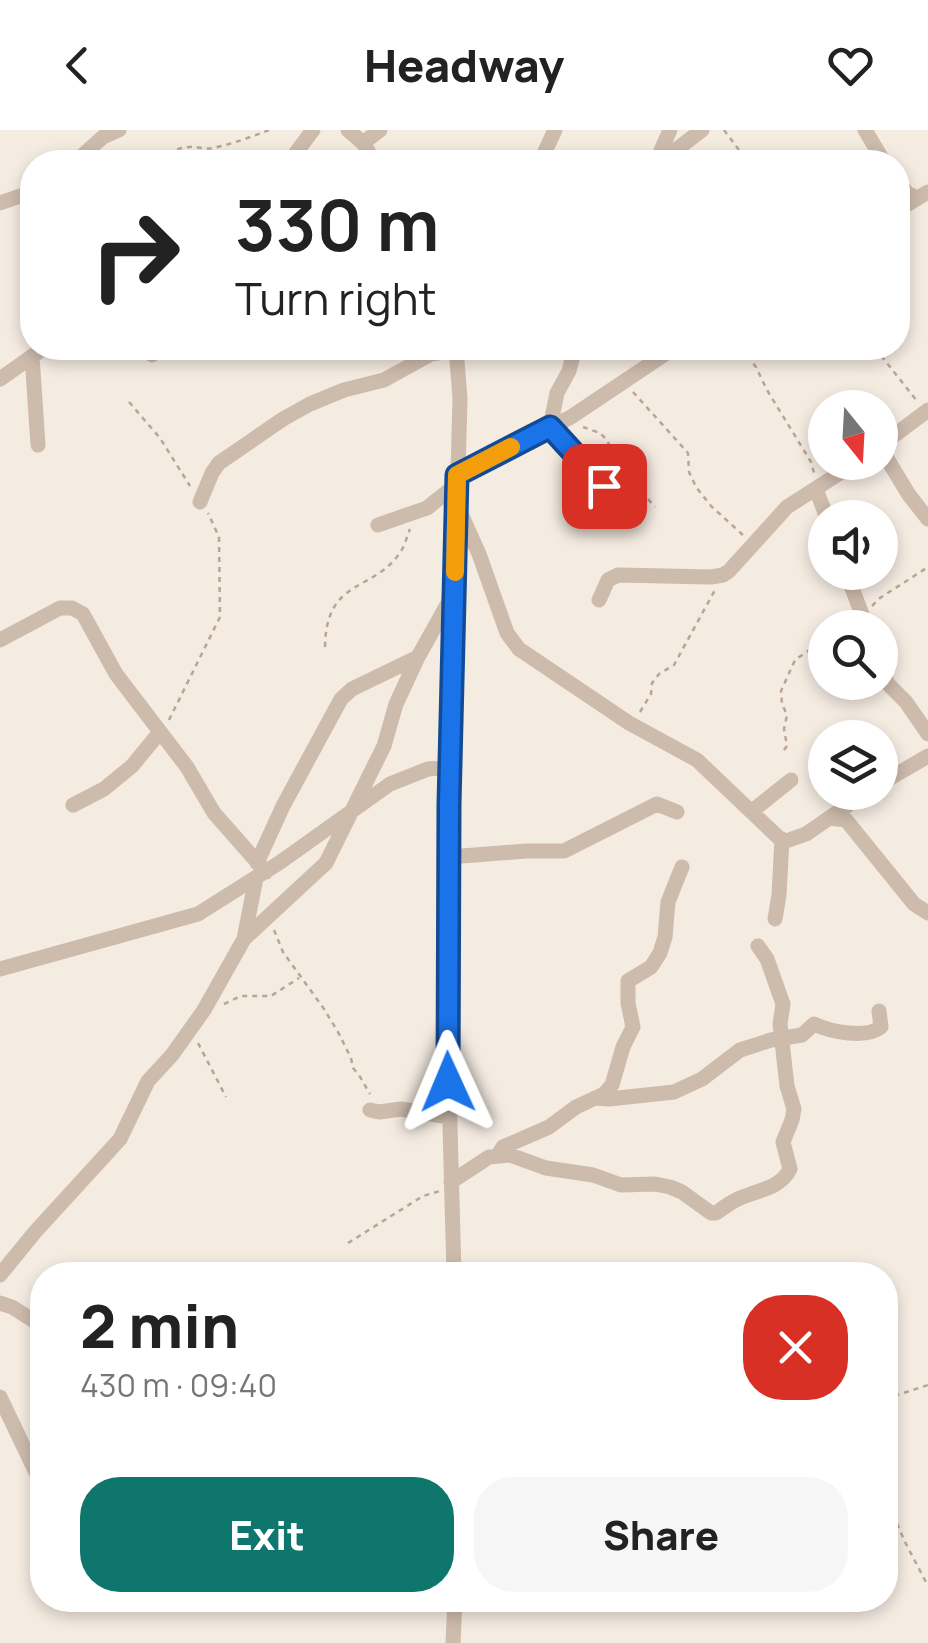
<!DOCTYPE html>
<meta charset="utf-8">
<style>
body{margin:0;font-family:Manrope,sans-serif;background:#f6f6f6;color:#222;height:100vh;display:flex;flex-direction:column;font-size:38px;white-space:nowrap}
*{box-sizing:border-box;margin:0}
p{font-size:32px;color:#767676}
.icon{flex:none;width:55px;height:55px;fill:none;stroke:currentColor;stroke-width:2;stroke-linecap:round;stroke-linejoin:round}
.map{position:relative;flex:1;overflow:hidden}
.side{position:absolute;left:30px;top:1132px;width:868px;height:350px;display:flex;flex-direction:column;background:#fff;border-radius:40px;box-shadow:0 5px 15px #0003}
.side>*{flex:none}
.banner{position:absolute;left:20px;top:20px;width:890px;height:210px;border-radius:40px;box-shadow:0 5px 15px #0003;background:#fff;color:#222;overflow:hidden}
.needle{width:65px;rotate:162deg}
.controls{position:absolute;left:808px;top:260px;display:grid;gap:20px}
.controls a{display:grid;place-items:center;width:90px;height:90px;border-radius:50%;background:#fff;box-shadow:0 5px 15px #0003;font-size:50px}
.pin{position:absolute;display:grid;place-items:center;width:85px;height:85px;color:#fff;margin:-42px;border-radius:20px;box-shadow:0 5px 15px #0006}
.me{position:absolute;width:110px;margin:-55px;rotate:359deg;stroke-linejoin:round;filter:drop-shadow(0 0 8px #0008)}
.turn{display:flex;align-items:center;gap:35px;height:210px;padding:0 50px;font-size:45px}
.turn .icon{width:130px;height:130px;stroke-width:2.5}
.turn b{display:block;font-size:70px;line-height:85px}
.round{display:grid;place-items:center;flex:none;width:105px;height:105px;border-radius:40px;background:#f6f6f6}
.head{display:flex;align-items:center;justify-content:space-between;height:170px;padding:0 50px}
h1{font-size:60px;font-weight:800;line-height:75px}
.cta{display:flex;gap:20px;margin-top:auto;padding:20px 50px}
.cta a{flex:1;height:115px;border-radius:40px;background:#0f766e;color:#fff;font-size:40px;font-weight:800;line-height:115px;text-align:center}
.cta a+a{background:#f6f6f6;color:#222}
header{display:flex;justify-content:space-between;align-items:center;height:130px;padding:0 50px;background:#fff;font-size:45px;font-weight:800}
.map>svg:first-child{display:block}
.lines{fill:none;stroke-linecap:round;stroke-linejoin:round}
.path{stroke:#b9a596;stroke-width:2.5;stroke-dasharray:5 5;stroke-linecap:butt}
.minor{stroke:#cdbbac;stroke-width:15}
.route-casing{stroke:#114b97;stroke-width:25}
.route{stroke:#1a73e8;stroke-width:18}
.slow{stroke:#f59e0b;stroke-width:18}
</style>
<header><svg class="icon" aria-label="back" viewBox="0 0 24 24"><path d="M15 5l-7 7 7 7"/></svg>Headway<svg class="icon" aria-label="heart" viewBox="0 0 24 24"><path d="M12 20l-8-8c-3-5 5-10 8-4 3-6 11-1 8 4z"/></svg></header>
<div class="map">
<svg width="928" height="1513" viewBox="0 0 928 1513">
<rect width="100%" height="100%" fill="#f4ebe1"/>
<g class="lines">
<path class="path" d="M724,0l24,32
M99,27l12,1 8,4
M150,32c11,-6 25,-14 39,-15 8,-1 16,3 24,1 19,-4 38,-11 56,-18
M741,218l15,19 11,23 44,72 3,11
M875,218l42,53
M633,262l55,61 1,19 7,15 15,19 33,30
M129,272l31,36 30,48
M583,297l17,6 5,5 29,45 21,24
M872,476l8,-8 48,-31
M842,498l8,-5
M325,517c1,-71 50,-54 76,-96 4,-6 6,-15 9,-22
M640,582l11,-18 1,-11 7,-9 15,-9 41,-75
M169,590l51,-103 -1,-80 -11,-24
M784,620l3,-4 -3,-17 3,-14 -5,-11 -1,-13 14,-31 30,-21
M274,800l9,22 41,57 14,23 13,26 2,10 6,7 11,19
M224,874l17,-8h30l28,-18
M198,913l28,54
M348,1113l75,-47 17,-5
M885,1269l43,-14
M885,1366l20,46 23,44"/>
<path class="minor" d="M348,0l15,13 12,19
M865,0l19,32
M363,13l17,-13
M75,32l28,-25 16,-7
M289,32l24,-32
M540,32l15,-32
M656,32l14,-32
M660,32l42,-32
M898,51l9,12 10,5
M0,73l32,-11
M898,80l30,-18
M147,218l5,7
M575,218l-6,23 -12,22 -7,34 79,87
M32,226l6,89
M0,249l44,-31
M880,316l48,-36
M880,317l29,48 19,24
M457,345l114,-58 103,-69
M816,359l11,29
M200,372l12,-29 7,-10 64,-44 27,-15 34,-14 40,-10 47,-26 26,-4
M458,377l21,47 28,79 12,16 110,74 68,37 82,78 7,3 20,-7 61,-42
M378,395l49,-17 29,-23
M846,442l21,56
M599,470l9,-20 10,-5 93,2 12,-2 6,-4 58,-64 70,-45
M0,510l60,-32h12l11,6 33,60 71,93 27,46 52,59
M880,536l8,18 18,18 22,32
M880,654l48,-28
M73,675l31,-16 28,-23 28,-34
M752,681l39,-31
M829,688l17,2 68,84 14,9
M449,727l77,-6h38l93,-47 20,8
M257,733l26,-57 58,-107 11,-10 66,-32 34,-61
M775,789l4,-24 3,-56
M244,809l82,-76 58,-117 12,-42 21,-45
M0,839l198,-55 81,-51 111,-79 38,-15 23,-2
M595,968l14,1 65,-7 28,-13 38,-29 31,-10 31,-5 12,-11c17,8 52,15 67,3l-2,-16
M370,980l9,2 22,-3 48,8
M498,1025l5,-8 46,-20 27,-20 28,-13 8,-9 11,-38 10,-20 -5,-24v-22l23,-14 9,-14 5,-16 3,-35 14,-35
M451,1052l38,-25 21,-2 36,13 47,7 28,10 34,-1 15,3 12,5 29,21h5c7,-5 15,-11 22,-14 19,-9 42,-10 52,-30l-7,-27 9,-22 2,-11 -7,-23 -7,-62 3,-20 -16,-45 -9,-13
M0,1145l35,-43 85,-93 28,-58 24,-26 32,-45 40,-71 12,-61
M454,1145l-7,-261 2,-210 11,-405 -4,-51
M0,1173l12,4 30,19
M0,1267l42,88
M238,1470l7,3
M453,1513l2,-43"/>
</g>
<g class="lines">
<defs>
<path id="route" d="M448,952l1,-278 8,-329 93,-48 54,59"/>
</defs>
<use href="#route" class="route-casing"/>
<use href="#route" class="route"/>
<path class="slow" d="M455,442l2,-97 54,-28"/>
</g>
</svg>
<div class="controls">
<a><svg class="needle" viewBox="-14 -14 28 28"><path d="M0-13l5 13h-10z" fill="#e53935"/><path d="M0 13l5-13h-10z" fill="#767676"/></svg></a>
<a><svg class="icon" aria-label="sound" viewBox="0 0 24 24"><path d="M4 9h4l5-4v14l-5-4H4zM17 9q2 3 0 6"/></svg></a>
<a><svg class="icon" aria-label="search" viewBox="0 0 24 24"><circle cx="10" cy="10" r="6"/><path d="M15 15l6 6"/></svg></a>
<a><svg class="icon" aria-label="layers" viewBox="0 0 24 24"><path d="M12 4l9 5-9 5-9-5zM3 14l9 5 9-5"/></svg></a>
</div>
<div class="pin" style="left:604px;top:356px;background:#d93025"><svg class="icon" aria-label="arrive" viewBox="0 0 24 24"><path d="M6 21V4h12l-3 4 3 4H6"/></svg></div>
<svg class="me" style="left:448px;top:952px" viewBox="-20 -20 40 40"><path d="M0-17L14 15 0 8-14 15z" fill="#1a73e8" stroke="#fff" stroke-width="4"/></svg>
<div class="banner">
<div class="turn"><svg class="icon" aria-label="right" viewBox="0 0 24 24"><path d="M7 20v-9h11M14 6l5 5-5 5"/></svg><div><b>330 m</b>Turn right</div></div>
</div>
<section class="side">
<div class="head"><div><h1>2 min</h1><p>430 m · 09:40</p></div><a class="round" style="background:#d93025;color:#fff"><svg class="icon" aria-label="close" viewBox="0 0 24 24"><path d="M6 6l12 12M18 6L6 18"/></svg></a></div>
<div class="cta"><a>Exit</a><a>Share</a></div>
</section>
</div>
